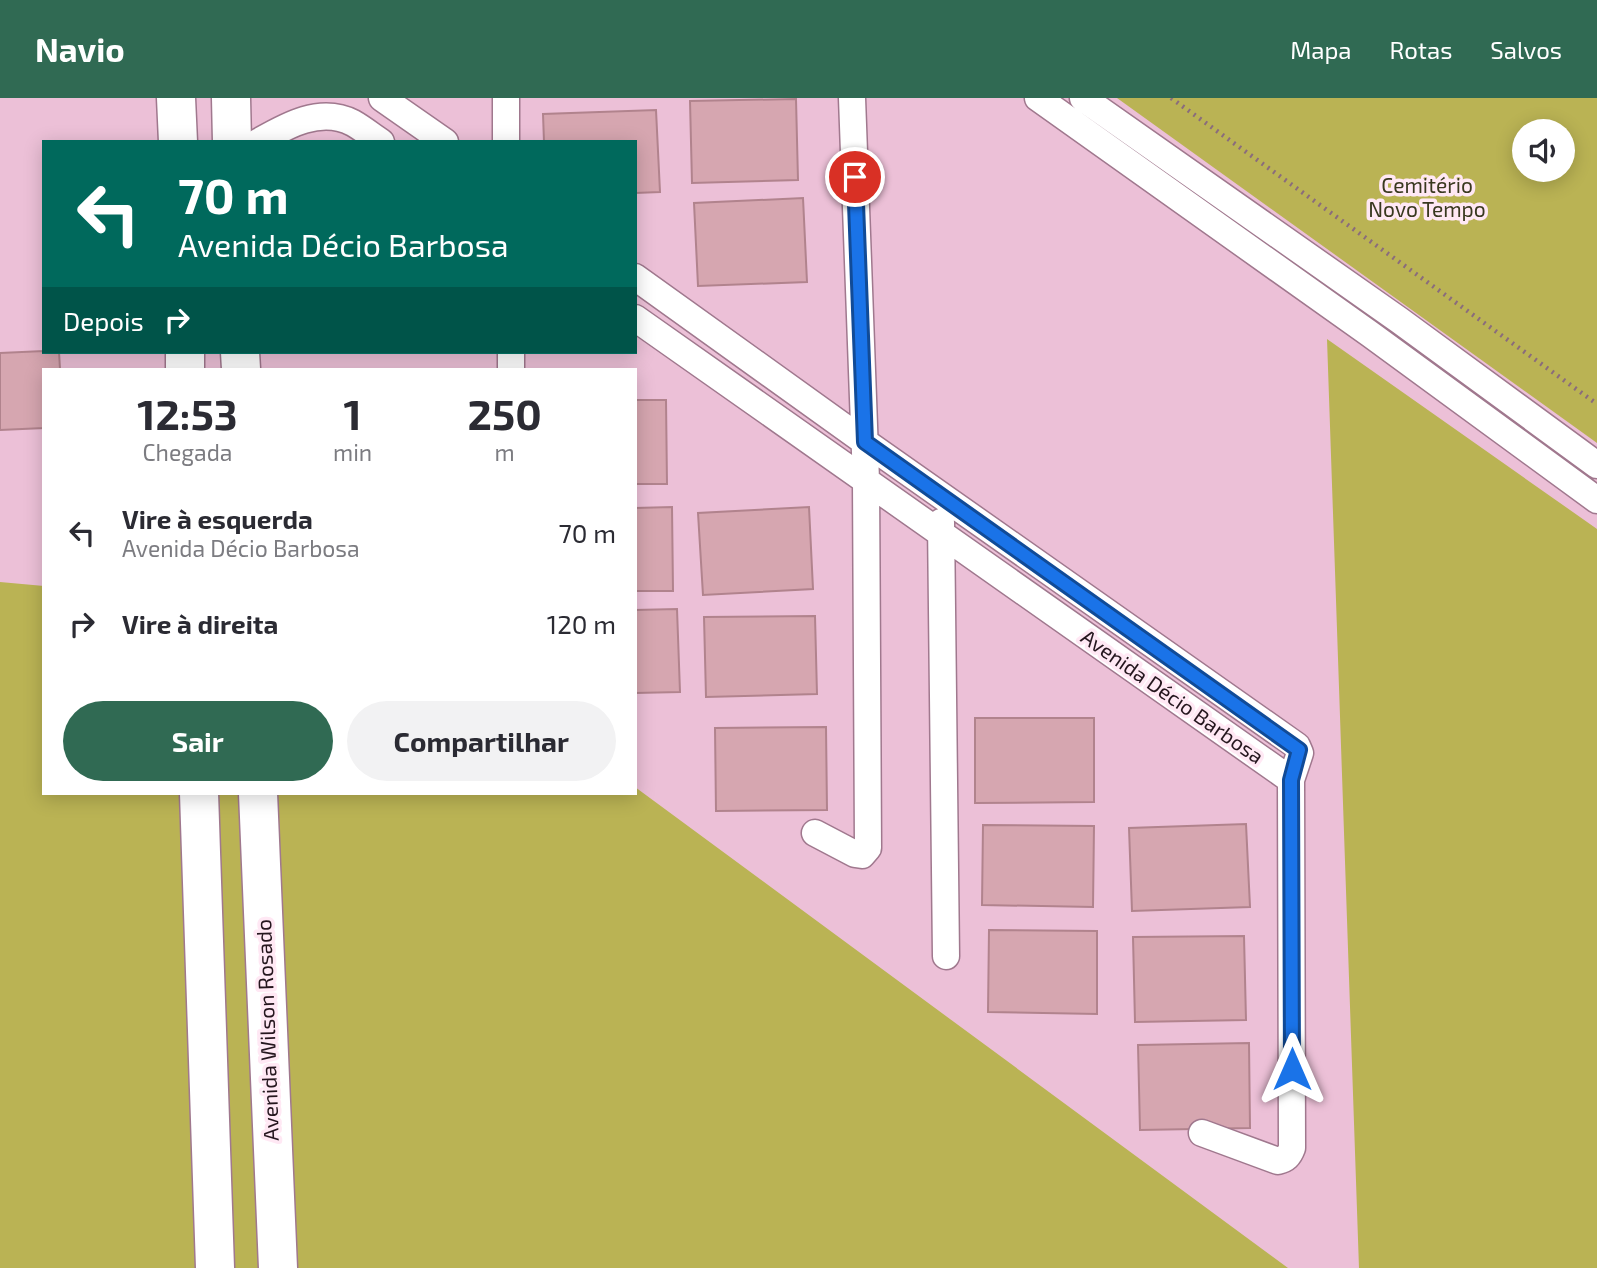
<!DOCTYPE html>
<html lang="pt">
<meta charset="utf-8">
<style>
body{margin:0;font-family:"Exo 2",sans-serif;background:#f2f2f3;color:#2b2b33;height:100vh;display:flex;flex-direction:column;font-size:26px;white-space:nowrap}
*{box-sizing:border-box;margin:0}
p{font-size:23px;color:#7c7c81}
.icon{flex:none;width:38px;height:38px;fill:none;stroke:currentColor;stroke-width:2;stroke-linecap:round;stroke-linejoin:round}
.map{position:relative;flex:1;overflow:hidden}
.panel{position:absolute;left:42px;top:270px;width:595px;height:427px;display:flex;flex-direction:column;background:#fff;border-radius:0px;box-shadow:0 4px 18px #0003}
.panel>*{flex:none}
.guide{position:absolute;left:42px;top:42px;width:595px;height:214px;border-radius:0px;box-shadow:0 4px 18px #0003;background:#00695c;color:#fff;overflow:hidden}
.tools{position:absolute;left:1512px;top:21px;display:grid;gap:14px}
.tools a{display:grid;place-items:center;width:63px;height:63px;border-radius:50%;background:#fff;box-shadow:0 4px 18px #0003;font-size:35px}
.pin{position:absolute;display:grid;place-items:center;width:60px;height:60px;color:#fff;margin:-30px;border:4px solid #fff;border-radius:50%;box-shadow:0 2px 7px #0007}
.me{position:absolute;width:77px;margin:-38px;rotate:0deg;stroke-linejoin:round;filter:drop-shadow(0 0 5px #0008)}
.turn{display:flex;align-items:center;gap:24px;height:147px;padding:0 21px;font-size:32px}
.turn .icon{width:91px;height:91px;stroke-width:2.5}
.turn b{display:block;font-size:49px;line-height:60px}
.then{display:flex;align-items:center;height:66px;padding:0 21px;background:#0003;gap:14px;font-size:26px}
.eta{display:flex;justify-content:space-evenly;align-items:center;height:119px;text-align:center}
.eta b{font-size:42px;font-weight:700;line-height:49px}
.cta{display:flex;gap:14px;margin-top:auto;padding:14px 21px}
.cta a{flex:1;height:80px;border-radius:42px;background:#306a53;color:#fff;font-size:28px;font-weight:700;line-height:80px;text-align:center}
.cta a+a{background:#f2f2f3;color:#2b2b33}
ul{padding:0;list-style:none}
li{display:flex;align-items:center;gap:21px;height:91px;padding:0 21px}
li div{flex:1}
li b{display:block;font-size:26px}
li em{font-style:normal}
header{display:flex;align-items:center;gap:42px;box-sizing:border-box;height:98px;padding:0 35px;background:#306a53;color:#fff}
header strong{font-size:33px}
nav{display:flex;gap:38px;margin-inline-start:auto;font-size:24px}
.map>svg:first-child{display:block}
.green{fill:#bab354;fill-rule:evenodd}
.building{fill:#d6a6b0;stroke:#b1838d;stroke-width:2}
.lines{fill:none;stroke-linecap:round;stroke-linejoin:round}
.minor-casing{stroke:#a0788e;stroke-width:29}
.trunk-casing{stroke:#a0788e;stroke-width:41}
.path{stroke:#8a6c7c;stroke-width:4.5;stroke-dasharray:2 5;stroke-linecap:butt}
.minor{stroke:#fff;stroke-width:26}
.trunk{stroke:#fff;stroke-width:38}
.route-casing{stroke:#114b97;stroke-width:18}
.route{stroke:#1a73e8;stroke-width:12}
.labels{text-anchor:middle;stroke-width:7;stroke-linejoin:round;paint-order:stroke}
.park-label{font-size:21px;fill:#39381f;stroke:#ffe8f4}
.street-label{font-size:21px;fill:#25161e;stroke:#ffe8f4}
</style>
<header>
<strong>Navio</strong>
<nav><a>Mapa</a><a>Rotas</a><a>Salvos</a></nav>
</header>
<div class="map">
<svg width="1597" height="1170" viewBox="0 0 1597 1170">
<rect width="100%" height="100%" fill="#ecc0d7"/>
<path class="green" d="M1117,0h480v345zM1524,33h39v39h-39z
M1327,241l270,190v739h-238z
M0,484l44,4v207h591v-6l653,481h-1288z"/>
<path class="building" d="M796,1l2,81 -106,3 -2,-82z
M656,12l4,82 -25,1v-51h-91l-1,-28z
M803,100l4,84 -109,4 -4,-83z
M44,253l15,1 1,17h-16v59l-44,2v-77z
M635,302h31l1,84h-32z
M672,409l1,84h-38v-83z
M809,409l4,82 -110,6 -5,-82z
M677,511l3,83 -45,1v-83z
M815,518l2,78 -111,3 -2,-80z
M975,620h119v84l-119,1z
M826,629l1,83 -111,1 -1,-83z
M1246,726l4,83 -118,4 -3,-83z
M983,727l111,1 -1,81 -111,-2z
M989,832l108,1v83l-109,-2z
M1244,838l2,84 -111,2 -2,-85z
M1249,945l1,85 -110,2 -2,-85z"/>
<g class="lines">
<defs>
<path id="minor" d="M382,0l63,44
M506,0v44
M1038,0l332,236 227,166
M1083,0l316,222 198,145
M258,44c28,-16 62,-36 95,-19 9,5 19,13 28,19
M635,179l230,165 432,304 3,7 -9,27 1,368c-3,8 -6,11 -14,13l-76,-28
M635,220l656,462
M511,254v17
M941,424l5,434
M815,735l40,21 7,1 6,-7 -2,-368 -14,-382"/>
<path id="trunk" d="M176,0l2,44
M231,0l1,44
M185,254v17
M240,254l1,17
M199,695l16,475
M258,695l20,475"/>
</defs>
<use href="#minor" class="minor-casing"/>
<use href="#trunk" class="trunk-casing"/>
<path class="path" d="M1171,0l426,306"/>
<use href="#minor" class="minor"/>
<use href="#trunk" class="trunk"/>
</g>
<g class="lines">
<defs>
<path id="route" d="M855,79l10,265 434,308 -8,30 1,289"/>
</defs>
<use href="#route" class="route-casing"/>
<use href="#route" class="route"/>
</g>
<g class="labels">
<g class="park-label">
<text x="1427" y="95">Cemitério<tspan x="1427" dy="24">Novo Tempo</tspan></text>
</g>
<g class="street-label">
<text transform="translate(1172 599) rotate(35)" y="7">Avenida Décio Barbosa</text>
<text transform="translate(268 932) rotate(-92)" y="7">Avenida Wilson Rosado</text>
</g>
</g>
</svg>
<div class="tools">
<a><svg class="icon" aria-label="sound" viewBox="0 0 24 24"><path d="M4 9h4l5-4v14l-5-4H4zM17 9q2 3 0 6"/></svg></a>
</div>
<div class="pin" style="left:855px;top:79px;background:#d93025"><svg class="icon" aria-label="arrive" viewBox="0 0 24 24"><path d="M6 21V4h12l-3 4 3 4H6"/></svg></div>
<svg class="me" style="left:1292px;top:971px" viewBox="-20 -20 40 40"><path d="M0-17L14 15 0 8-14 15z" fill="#1a73e8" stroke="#fff" stroke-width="4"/></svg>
<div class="guide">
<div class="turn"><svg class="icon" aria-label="left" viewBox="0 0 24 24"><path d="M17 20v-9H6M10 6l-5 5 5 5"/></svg><div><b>70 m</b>Avenida Décio Barbosa</div></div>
<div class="then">Depois<svg class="icon" aria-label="right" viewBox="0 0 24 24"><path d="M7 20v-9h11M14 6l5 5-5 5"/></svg></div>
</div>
<section class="panel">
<div class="eta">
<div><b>12:53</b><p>Chegada</p></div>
<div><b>1</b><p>min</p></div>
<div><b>250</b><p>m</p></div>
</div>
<ul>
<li><svg class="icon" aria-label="left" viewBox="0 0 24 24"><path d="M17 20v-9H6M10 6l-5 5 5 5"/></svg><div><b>Vire à esquerda</b><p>Avenida Décio Barbosa</p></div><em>70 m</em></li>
<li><svg class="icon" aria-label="right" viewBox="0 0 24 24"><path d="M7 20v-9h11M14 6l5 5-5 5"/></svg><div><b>Vire à direita</b></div><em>120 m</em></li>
</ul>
<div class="cta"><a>Sair</a><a>Compartilhar</a></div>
</section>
</div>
